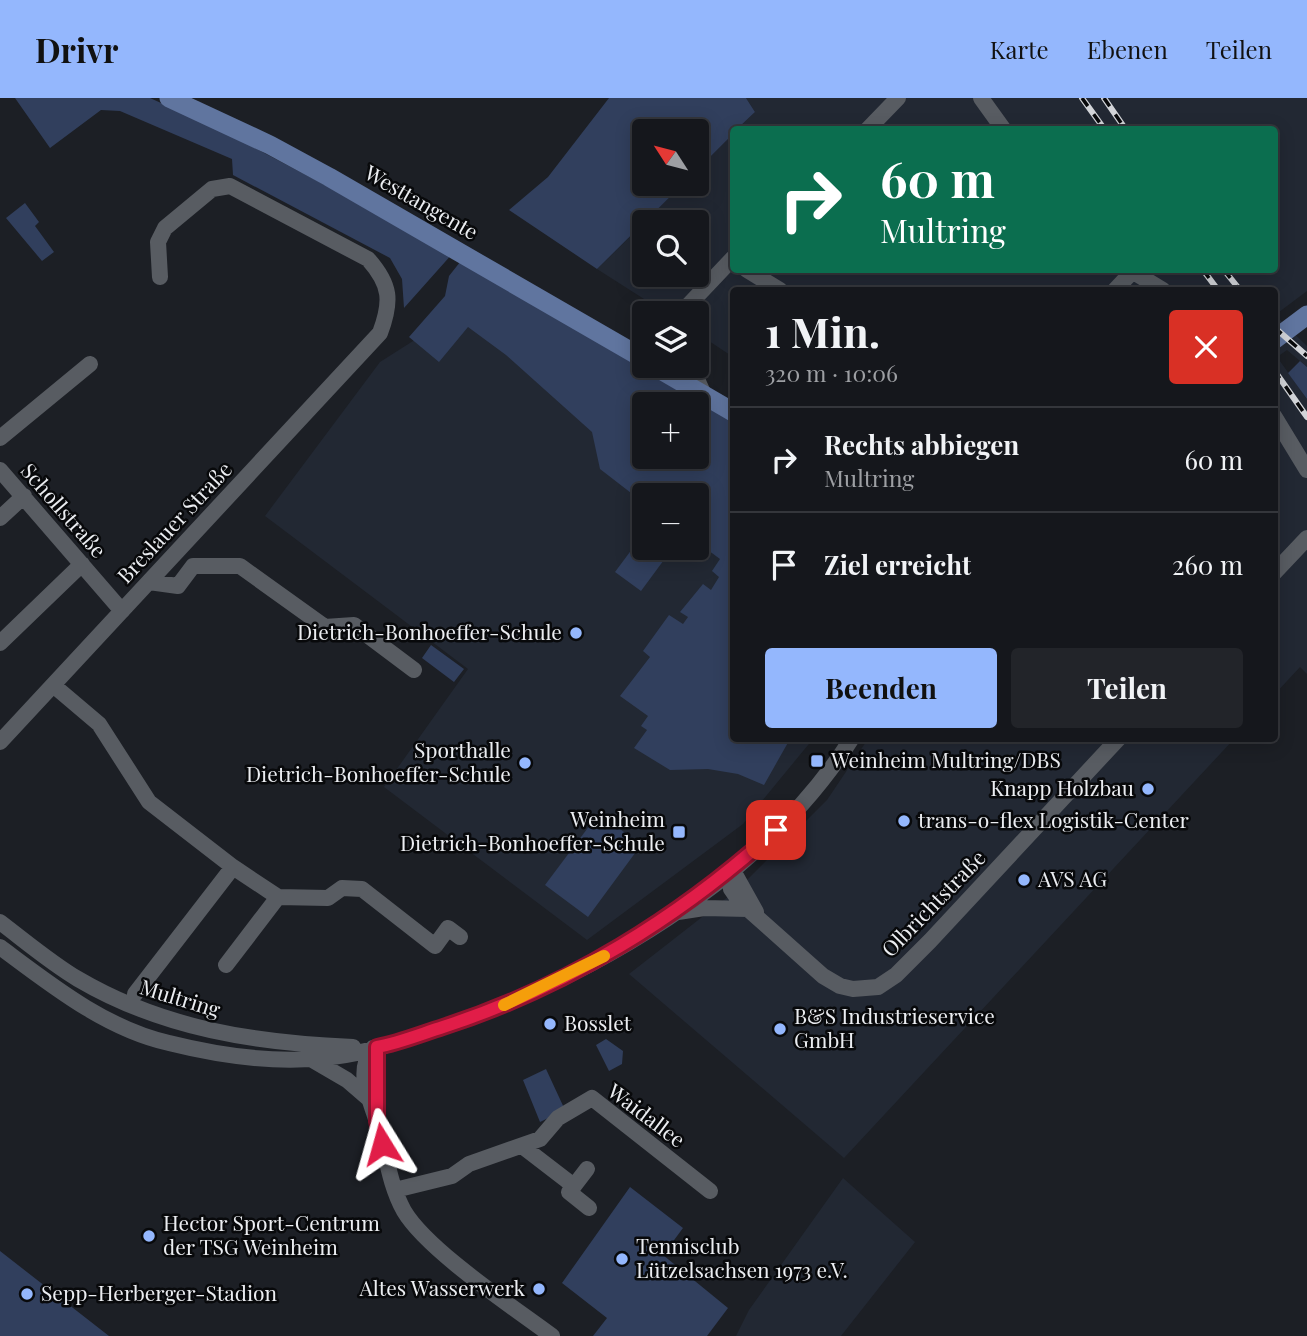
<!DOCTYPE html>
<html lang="de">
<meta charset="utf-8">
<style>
body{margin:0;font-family:"Playfair Display",serif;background:#222429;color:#f1f3f6;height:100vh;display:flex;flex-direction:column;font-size:26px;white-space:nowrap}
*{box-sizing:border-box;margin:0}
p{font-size:23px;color:#9d9fa3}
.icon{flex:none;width:38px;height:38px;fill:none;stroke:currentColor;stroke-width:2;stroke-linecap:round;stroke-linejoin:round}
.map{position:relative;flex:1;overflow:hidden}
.panel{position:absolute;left:730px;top:189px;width:548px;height:455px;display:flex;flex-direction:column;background:#15171c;border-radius:7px;box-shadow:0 4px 18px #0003,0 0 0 2px #34363b}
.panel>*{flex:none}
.hud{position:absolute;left:730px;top:28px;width:548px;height:147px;border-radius:7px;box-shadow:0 4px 18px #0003,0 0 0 2px #34363b;background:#0b6e4f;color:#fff;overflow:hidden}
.needle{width:46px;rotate:306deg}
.tools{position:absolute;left:632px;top:21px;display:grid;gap:14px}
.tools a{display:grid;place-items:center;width:77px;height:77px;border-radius:7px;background:#15171c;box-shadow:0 4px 18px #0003,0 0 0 2px #34363b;font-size:35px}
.pin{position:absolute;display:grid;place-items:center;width:60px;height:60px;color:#fff;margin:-30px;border-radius:14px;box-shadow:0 4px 10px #0006}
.me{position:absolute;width:77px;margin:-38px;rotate:352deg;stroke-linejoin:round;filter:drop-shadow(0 0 5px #0008)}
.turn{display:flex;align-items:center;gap:24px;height:147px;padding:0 35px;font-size:32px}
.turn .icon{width:91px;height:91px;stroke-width:2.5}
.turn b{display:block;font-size:49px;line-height:60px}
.round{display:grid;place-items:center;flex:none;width:74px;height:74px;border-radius:7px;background:#222429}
.head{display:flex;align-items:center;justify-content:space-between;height:119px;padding:0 35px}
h1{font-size:42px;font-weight:700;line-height:52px}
.cta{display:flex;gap:14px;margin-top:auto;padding:14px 35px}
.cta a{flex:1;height:80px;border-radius:7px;background:#94b7fd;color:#111;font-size:28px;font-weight:700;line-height:80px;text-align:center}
.cta a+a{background:#222429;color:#f1f3f6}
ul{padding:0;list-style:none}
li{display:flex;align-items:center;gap:21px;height:105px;padding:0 35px;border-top:2px solid #34363b}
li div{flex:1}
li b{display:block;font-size:26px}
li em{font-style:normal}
header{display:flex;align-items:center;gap:42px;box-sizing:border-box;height:98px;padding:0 35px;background:#94b7fd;color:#111}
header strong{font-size:33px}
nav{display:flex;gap:38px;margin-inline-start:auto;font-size:24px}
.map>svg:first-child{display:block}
.built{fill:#222833;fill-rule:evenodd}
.green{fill:#313f5d;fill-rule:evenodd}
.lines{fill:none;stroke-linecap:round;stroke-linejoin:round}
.minor{stroke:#585c62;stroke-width:16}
.major{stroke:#60759f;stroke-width:19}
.rail-casing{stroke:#d2d4d8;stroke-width:6}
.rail{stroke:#08090b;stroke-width:3.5;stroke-dasharray:10;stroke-linecap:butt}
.route-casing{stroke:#92132f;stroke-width:18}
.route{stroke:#e11d48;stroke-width:12}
.slow{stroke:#f59e0b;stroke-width:12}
.poi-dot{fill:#94b7fd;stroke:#08090b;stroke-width:2.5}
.labels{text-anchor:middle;stroke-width:5;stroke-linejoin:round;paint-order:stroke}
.street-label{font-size:21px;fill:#ebedf1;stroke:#08090b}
.poi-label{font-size:21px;fill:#ebedf1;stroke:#08090b;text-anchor:start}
</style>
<header>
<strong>Drivr</strong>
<nav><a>Karte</a><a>Ebenen</a><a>Teilen</a></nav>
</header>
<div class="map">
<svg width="1307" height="1238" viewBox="0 0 1307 1238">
<rect width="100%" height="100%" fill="#1c1f25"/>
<path class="built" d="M746,0h561v193l-32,24 32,31v21l-20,-17 -10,7 30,42v275l-7,-7 -26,28v-405h-541v67l-36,-24 -1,-20h-30l-69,-44 47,-46v52h52v-53h-52l39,-38h13l1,-14 36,-36v136h541v-140l-537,-1 18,-17z
M454,217l190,142h52l37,31v250l80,1 -70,85 -156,116 -203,-153 84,-118 -203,-153 115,-154zM644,397h52v53h-52z
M868,641h366l-390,419 -215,-184 109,-85 89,-89z
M843,1080l72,64 -74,94h-105l13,-26z"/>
<path class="green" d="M15,0h135l71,32 232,123 -49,55 -2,-29 -12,-21 -157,-83 -1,-16 -112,-48 -19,-1 -51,38z
M609,0h137l9,14 -18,17 -4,1v4l-36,36 -1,-39h-52v53h39l-86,85 -88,-59 39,-33z
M25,105l14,19 -4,4 19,26 -12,9 -36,-43z
M464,159l269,164v317l57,1 -26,46 -26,-11 -30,-5 -38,1 -36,-22 13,-18 -6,-4 7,-10 -28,-20 30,-39 -7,-6 26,-36 14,9 5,-7 -8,-5 23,-28 8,6 8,-13 -7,-6 8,-12 -23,-17 -1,-47h-52v8l-44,-34 -8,-37 -86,-77 -38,-28 -29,35 -30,-25 36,-41 4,-20zM644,306h52v53h-52z
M1300,263l7,6v32l-19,-26z
M644,435v15l28,1 -31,42 -26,-19z
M431,547l33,24 -10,13 -32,-24z
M599,715l42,32 -53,72 -43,-32z
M606,941l17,12 -1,13 -13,7 -13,-26z
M546,971l19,41 -25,12 -17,-42z
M630,1089l53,41 -20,27 65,53 -21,28h-114l14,-18 -45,-35z
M0,1153l109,85h-109z"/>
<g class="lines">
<path class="minor" d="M981,0l23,32
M867,32l31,-32
M747,172l33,20
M1130,172l33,20
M1115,192l18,-19
M681,215l52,-55
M691,268l14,31
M1274,318l33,54
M0,340l90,-74
M0,372l122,141
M0,420l24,-22
M1274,475l33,-35
M149,484l29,4 15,-20h47l85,61 29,-2 60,45
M0,545l82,-79
M53,587l46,39 50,78 84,65 45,30 50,1 14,-10 20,1 73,57 13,-18 12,9
M0,644l380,-409c12,-32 11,-48 -12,-74l-138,-73 -18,3 -47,39 -7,14 2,35
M732,771l24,43
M729,774l2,17 9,13 83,74 17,10 13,3 25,-2 18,-12 34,-34 189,-203
M678,814l26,-4 44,1
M0,824c25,19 51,41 78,57 85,50 178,64 275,68
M0,849c51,38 106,82 169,96 52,13 110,21 163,14 35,-4 69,-16 102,-27 156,-51 328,-150 418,-292
M226,867l52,-68
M135,896l98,-127
M377,949v64
M373,950c-17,23 -5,46 3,71 10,31 12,63 28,92 23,39 109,96 148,125
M311,961l36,21 22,19
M522,1048l52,40 -5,6 20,16
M574,1088l13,-17
M395,1092l57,-14 17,-12 71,-25 18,-21 34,-20 118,93"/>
<path class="major" d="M169,0l101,47 59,32 315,182
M1274,242l33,-25
M654,268l79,46"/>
<defs>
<path id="rail" d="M1082,0l23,32
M1104,0l22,32
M1203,172l15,20
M1224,172l16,20
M1274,229l33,29
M1274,272l33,47"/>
</defs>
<use href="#rail" class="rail-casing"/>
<use href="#rail" class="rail"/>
</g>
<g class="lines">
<defs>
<path id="route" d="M382,1046l-5,-23v-74c22,-4 44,-13 66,-20 124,-40 237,-110 333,-197"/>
</defs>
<use href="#route" class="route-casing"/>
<use href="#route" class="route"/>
<path class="slow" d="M504,907l100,-49"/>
</g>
<g class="poi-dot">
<circle cx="576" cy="535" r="7"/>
<rect x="810" y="656" width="14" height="14" rx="3.5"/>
<circle cx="525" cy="665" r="7"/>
<circle cx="1148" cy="691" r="7"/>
<circle cx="904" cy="723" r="7"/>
<rect x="672" y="727" width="14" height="14" rx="3.5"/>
<circle cx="1024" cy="782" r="7"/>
<circle cx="550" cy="926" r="7"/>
<circle cx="780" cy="931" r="7"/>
<circle cx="149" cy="1138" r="7"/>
<circle cx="622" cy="1161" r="7"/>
<circle cx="539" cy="1191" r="7"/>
<circle cx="27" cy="1196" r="7"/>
</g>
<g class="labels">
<g class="street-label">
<text transform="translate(421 105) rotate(30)" y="7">Westtangente</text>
<text transform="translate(63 413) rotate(49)" y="7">Schollstraße</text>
<text transform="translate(175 425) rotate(-47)" y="7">Breslauer Straße</text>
<text transform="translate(934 806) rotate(-46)" y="7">Olbrichtstraße</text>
<text transform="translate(180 901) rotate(17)" y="7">Multring</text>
<text transform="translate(646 1018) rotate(37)" y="7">Waidallee</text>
</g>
<g class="poi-label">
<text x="562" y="542" text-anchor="end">Dietrich-Bonhoeffer-Schule</text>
<text x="511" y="660" text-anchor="end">Sporthalle<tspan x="511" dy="24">Dietrich-Bonhoeffer-Schule</tspan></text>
<text x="831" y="670">Weinheim Multring/DBS</text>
<text x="1134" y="698" text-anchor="end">Knapp Holzbau</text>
<text x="665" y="729" text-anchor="end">Weinheim<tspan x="665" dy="24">Dietrich-Bonhoeffer-Schule</tspan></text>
<text x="918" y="730">trans-o-flex Logistik-Center</text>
<text x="1038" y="789">AVS AG</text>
<text x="794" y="926">B&amp;S Industrieservice<tspan x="794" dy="24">GmbH</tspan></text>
<text x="564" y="933">Bosslet</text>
<text x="163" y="1133">Hector Sport-Centrum<tspan x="163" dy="24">der TSG Weinheim</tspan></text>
<text x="636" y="1156">Tennisclub<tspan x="636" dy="24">Lützelsachsen 1973 e.V.</tspan></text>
<text x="525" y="1198" text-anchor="end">Altes Wasserwerk</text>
<text x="41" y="1203">Sepp-Herberger-Stadion</text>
</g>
</g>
</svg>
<div class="tools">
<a><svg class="needle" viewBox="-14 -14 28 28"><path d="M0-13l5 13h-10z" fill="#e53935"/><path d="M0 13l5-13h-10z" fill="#9d9fa3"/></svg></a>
<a><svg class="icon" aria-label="search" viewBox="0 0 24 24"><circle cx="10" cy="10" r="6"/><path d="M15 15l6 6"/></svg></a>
<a><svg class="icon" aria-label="layers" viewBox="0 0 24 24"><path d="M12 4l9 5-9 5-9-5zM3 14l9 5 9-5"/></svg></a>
<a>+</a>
<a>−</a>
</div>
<div class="pin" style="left:776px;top:732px;background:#d93025"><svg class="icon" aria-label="arrive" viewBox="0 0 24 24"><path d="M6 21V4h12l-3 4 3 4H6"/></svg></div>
<svg class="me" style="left:382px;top:1046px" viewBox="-20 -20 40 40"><path d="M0-17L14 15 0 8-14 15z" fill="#e11d48" stroke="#fff" stroke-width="4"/></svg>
<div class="hud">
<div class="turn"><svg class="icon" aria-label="right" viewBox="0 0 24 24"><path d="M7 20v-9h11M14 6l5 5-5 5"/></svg><div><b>60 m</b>Multring</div></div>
</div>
<section class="panel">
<div class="head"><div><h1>1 Min.</h1><p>320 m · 10:06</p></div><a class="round" style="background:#d93025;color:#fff"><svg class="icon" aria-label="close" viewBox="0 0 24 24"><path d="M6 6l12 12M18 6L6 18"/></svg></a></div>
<ul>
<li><svg class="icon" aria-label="right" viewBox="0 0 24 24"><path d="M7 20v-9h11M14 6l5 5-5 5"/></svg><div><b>Rechts abbiegen</b><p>Multring</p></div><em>60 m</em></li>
<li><svg class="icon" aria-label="arrive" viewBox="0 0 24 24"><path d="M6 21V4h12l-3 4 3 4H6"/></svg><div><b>Ziel erreicht</b></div><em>260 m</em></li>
</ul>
<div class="cta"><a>Beenden</a><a>Teilen</a></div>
</section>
</div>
